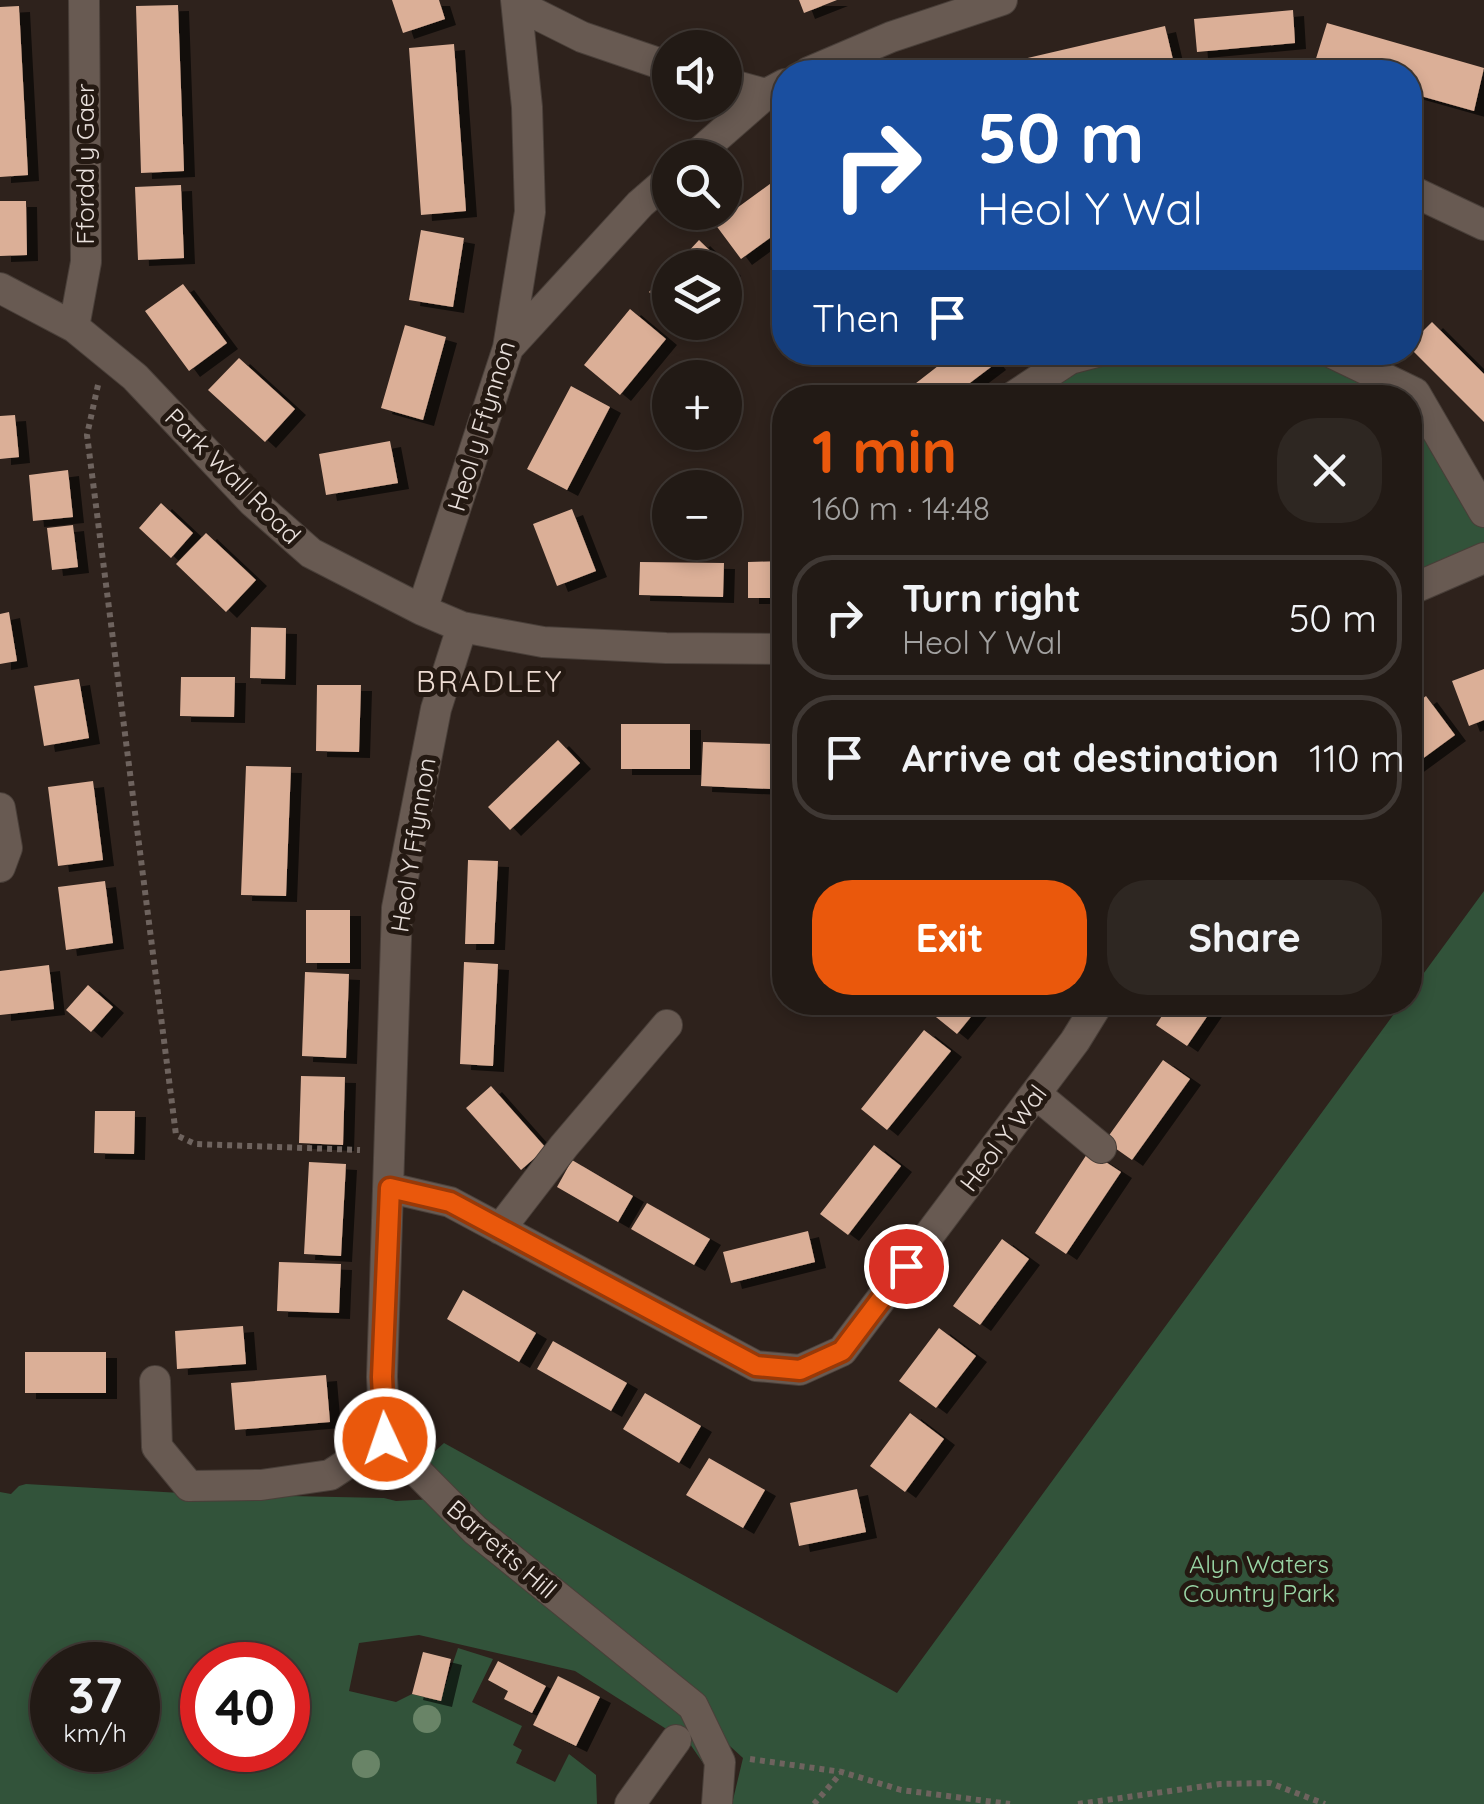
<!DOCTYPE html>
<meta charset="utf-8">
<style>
body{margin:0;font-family:Quicksand,sans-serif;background:#2e2722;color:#f1f3f6;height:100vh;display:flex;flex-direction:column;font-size:38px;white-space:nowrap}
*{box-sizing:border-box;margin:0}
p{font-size:32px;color:#a2a1a0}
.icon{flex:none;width:55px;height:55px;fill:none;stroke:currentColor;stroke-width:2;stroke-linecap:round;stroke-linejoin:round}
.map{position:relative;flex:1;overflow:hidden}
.side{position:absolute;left:772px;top:385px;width:650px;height:630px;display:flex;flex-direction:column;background:#221a15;border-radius:40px;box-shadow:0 5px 15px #0003,0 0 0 2px #3f3834}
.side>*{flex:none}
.hud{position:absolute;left:772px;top:60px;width:650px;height:305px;border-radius:40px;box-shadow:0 5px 15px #0003,0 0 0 2px #3f3834;background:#1a4fa0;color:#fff;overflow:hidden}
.controls{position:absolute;left:652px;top:30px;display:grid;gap:20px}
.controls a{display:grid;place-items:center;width:90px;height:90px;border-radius:50%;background:#221a15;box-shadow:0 5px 15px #0003,0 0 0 2px #3f3834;font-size:50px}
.speed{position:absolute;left:30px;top:1642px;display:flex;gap:20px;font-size:50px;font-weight:700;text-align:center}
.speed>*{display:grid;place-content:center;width:130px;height:130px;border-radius:50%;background:#221a15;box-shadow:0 5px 15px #0003,0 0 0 2px #3f3834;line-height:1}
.speed small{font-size:25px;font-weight:400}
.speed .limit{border:15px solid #d22;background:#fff;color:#111}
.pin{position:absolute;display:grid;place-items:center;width:85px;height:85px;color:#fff;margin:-42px;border:5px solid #fff;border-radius:50%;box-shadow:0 2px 10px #0007}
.me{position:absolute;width:110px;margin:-55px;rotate:357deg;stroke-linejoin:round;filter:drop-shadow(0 0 8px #0008)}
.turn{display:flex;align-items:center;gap:35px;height:210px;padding:0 40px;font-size:45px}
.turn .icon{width:130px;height:130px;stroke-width:2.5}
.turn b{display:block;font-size:70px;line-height:85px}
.then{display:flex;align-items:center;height:95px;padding:0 40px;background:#0003;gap:20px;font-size:38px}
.round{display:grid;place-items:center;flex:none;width:105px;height:105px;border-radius:40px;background:#2e2722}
.overview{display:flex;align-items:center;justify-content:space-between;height:170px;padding:0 40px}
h1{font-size:60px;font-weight:800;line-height:75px;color:#ea580c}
.primary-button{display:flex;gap:20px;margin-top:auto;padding:20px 40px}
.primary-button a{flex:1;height:115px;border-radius:40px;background:#ea580c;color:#fff;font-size:40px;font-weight:800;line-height:115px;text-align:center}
.primary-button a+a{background:#2e2722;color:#f1f3f6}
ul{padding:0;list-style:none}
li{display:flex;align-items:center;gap:30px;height:125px;margin:0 20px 15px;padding:0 20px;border:5px solid #3f3834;border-radius:40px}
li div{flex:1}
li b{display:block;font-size:38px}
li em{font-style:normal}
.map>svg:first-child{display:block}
.green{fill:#32533a;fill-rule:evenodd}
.building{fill:#dbaf97;filter:url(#shadow)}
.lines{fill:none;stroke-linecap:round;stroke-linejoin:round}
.minor-casing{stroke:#493f39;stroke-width:32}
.path{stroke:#6e635e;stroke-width:6;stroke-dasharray:5 5;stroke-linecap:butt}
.minor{stroke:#685a52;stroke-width:30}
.tree{fill:#698467}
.route-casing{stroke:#983908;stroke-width:25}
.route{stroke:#ea580c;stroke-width:18}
.labels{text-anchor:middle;stroke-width:10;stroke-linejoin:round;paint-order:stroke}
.street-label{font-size:25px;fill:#e9e0dc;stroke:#241912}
.park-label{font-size:25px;fill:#99d5a5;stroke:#241912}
.quarter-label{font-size:30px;letter-spacing:2.5px;fill:#eddcd3;stroke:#241912}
</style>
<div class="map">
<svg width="1484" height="1804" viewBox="0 0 1484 1804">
<defs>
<filter id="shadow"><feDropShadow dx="11" dy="6" stdDeviation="0" flood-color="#0009"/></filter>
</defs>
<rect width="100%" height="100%" fill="#2e221c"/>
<path class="green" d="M1097,353h233l85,40 69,119v46l-74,32v-192h-399z
M1484,891v913h-752l11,-46 -322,-294 23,-21 453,250 505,-690 8,-1v-10z
M26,1484l172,10 186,4 12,3 37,-2 251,213 19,51 -13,-19 -115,-73 -156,-36 -60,8 -10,48 47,11 16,-8 28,7 18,-53 35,11 -21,43 50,24 -9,19 9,5 -6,13 39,19 14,-28 27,21 1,29h-597v-312l11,2 8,-8zM52,1665h86v85h-86zM202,1665h86v85h-86z"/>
<path class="building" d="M392,0h47l6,19 -42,14z
M799,0h38l-33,13z
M178,5l6,166 -43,2 -5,-167z
M19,6l9,169 -28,2v-170z
M1293,10l2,33 -98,9 -3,-33z
M1327,23l157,45 -10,43 -64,-18v-21h-71l-25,-7z
M1165,26l10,42 -18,4h-153l-2,-8z
M454,44l12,167 -45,4 -12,-167z
M785,173v54l-44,32 -26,-35z
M181,185l3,73 -46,2 -3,-73z
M0,201h26l1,54 -27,1z
M421,230l43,8 -11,69 -44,-7z
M699,240l31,30 -5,5v-7h-52z
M670,270v41l-21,-19z
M183,284l44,59 -38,28 -44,-60z
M630,309l36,30 -46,56 -36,-30z
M1432,322l52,52v48l-74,-74v-4z
M405,325l41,12 -23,83 -42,-12z
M956,352h30l9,12 -45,34h-31l-8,-11z
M239,358l56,51 -30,33 -57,-52z
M571,386l39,21 -43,83 -40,-21z
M15,415l4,42 -19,2v-43z
M390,441l8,42 -72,12 -7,-41z
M68,470l5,47 -40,4 -4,-46z
M161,503l32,30 -22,25 -32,-30z
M572,509l24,62 -39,15 -24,-62z
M73,525l5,42 -26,3 -5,-42z
M206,533l50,47 -30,32 -50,-48z
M785,561v37h-37v-36z
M640,562l84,1 -1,34 -84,-2z
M9,612l8,49 -17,3v-50z
M251,627l35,1 -1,51 -35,-1z
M1484,669v51l-15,6 -17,-45z
M181,677h54l-1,40 -54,-1z
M79,679l10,59 -45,8 -10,-60z
M317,685h44l-2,67 -43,-1z
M1426,696l29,39 -45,33v-60z
M621,724h69v45h-69z
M558,740l22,23 -70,67 -22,-23z
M703,742l70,2 -1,45 -71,-3z
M246,766l45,1 -5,129 -45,-1z
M93,781l10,79 -45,6 -10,-79z
M468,860l30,1 -4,83h-29z
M105,881l8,62 -47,7 -8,-63z
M306,910h44v53h-44z
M464,962l34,2 -5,102 -33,-2z
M49,965l5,44 -54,6v-44z
M305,972l44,2 -3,84 -44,-2z
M88,985l25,22 -22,25 -25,-22z
M939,1002h44l-26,32 -26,-21z
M1171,1002h46l-30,44 -31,-21z
M924,1030l27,21 -64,79 -26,-21z
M1163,1060l27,19 -58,81 -27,-19z
M301,1076l44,1 -2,68 -44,-2z
M491,1086l55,62 -25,22 -55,-62z
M95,1111h40l-1,43 -40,-1z
M874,1145l27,21 -53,69 -28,-21z
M1089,1151l32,21 -55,82 -31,-21z
M572,1160l61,36 -15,26 -61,-35z
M309,1162l37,2 -5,92 -37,-2z
M647,1203l63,36 -16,26 -63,-36z
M808,1231l7,31 -84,21 -8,-31z
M1002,1239l27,20 -49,66 -27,-19z
M279,1262l62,2 -2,49 -62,-2z
M463,1290l73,43 -17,29 -72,-43z
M243,1326l3,38 -69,5 -2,-38z
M939,1328l37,28 -40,52 -37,-27z
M553,1341l74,42 -16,28 -74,-42z
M25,1352h81v41h-81z
M326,1375l4,47 -95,8 -4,-47z
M645,1393l56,33 -22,37 -56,-34z
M910,1413l34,26 -39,53 -35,-26z
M709,1458l56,32 -22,38 -57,-33z
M857,1489l9,43 -67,14 -9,-43z
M423,1652l28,7 -10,42 -29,-7z
M498,1661l48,25 -14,27 -28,-14 4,-8 -20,-11z
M558,1676l42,21 -24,49 -43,-21z"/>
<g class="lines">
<defs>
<path id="minor" d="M518,5l64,32 88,30
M809,72l82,-35 111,-37
M725,83l41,11
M693,158l73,-64 19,-10
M1410,190l74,35
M0,288l74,39 61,50 118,125 58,51 111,57 40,17 81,15 123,6 119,1
M74,327l12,-65 -2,-262
M508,348l132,-144 30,-26
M1330,352l85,41 69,119
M1011,398l59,-39 27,-7
M1410,590l74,-32
M422,610l86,-262 22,-136 -3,-105 -11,-107
M462,627l-26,82 -39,199 -15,469 3,62 90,91 218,176 27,56 -3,42
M0,808l7,40 -7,19
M1036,1094l65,54
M390,1188l60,14 306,164 44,4 42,-19 233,-310 24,-39
M500,1229l64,-83 103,-121
M155,1381l2,66 32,39 72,-1 69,-10 55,-36
M630,1804l46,-64"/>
</defs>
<use href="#minor" class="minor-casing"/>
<path class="path" d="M98,385l-11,50 89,700 19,9 165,6
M750,1759l92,13 59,18 109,14
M814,1804l27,-31
M1078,1804l142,-20 50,-1 55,21"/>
<use href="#minor" class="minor"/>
</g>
<g class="tree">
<circle cx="427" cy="1719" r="14"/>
<circle cx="366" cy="1764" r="14"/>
</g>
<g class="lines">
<defs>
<path id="route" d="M385,1439l-3,-62 8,-189 60,14 306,164 44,4 42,-19 64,-85"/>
</defs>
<use href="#route" class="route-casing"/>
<use href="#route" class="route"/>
</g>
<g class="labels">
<g class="street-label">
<text transform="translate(85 164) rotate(-90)" y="9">Ffordd y Gaer</text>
<text transform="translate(481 426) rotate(-73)" y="9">Heol y Ffynnon</text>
<text transform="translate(233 476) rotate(45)" y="9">Park Wall Road</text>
<text transform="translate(413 845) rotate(-81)" y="9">Heol Y Ffynnon</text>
<text transform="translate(1003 1138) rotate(-53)" y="9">Heol Y Wal</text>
<text transform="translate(502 1549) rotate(41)" y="9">Barretts Hill</text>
</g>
<g class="park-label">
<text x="1259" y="1573">Alyn Waters<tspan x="1259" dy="29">Country Park</tspan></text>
</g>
<g class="quarter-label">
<text x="490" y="692">BRADLEY</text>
</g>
</g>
</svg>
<div class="controls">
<a><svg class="icon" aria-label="sound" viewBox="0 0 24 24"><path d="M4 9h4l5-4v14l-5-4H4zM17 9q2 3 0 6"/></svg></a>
<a><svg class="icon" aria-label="search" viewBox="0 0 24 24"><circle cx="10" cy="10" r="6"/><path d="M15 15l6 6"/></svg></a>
<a><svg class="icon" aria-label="layers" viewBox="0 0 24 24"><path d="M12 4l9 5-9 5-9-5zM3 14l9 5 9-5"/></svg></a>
<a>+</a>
<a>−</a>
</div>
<div class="speed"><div>37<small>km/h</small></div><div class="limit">40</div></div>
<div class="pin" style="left:906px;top:1266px;background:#d93025"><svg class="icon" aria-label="arrive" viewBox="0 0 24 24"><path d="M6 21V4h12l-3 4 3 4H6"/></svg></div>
<svg class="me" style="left:385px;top:1439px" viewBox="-20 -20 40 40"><circle r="17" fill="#ea580c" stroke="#fff" stroke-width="3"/><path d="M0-11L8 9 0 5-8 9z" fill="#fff"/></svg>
<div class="hud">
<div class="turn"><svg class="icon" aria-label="right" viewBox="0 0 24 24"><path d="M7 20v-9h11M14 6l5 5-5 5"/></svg><div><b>50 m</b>Heol Y Wal</div></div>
<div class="then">Then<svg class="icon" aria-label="arrive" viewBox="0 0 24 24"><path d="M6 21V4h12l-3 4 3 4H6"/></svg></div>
</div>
<section class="side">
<div class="overview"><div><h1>1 min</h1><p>160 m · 14:48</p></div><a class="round"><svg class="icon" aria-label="close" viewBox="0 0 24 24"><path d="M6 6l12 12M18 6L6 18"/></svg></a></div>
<ul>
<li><svg class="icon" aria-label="right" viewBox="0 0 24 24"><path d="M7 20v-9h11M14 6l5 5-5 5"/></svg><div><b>Turn right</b><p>Heol Y Wal</p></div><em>50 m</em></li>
<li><svg class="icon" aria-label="arrive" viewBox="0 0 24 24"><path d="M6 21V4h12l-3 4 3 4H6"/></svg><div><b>Arrive at destination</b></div><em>110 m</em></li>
</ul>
<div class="primary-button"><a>Exit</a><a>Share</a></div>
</section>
</div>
